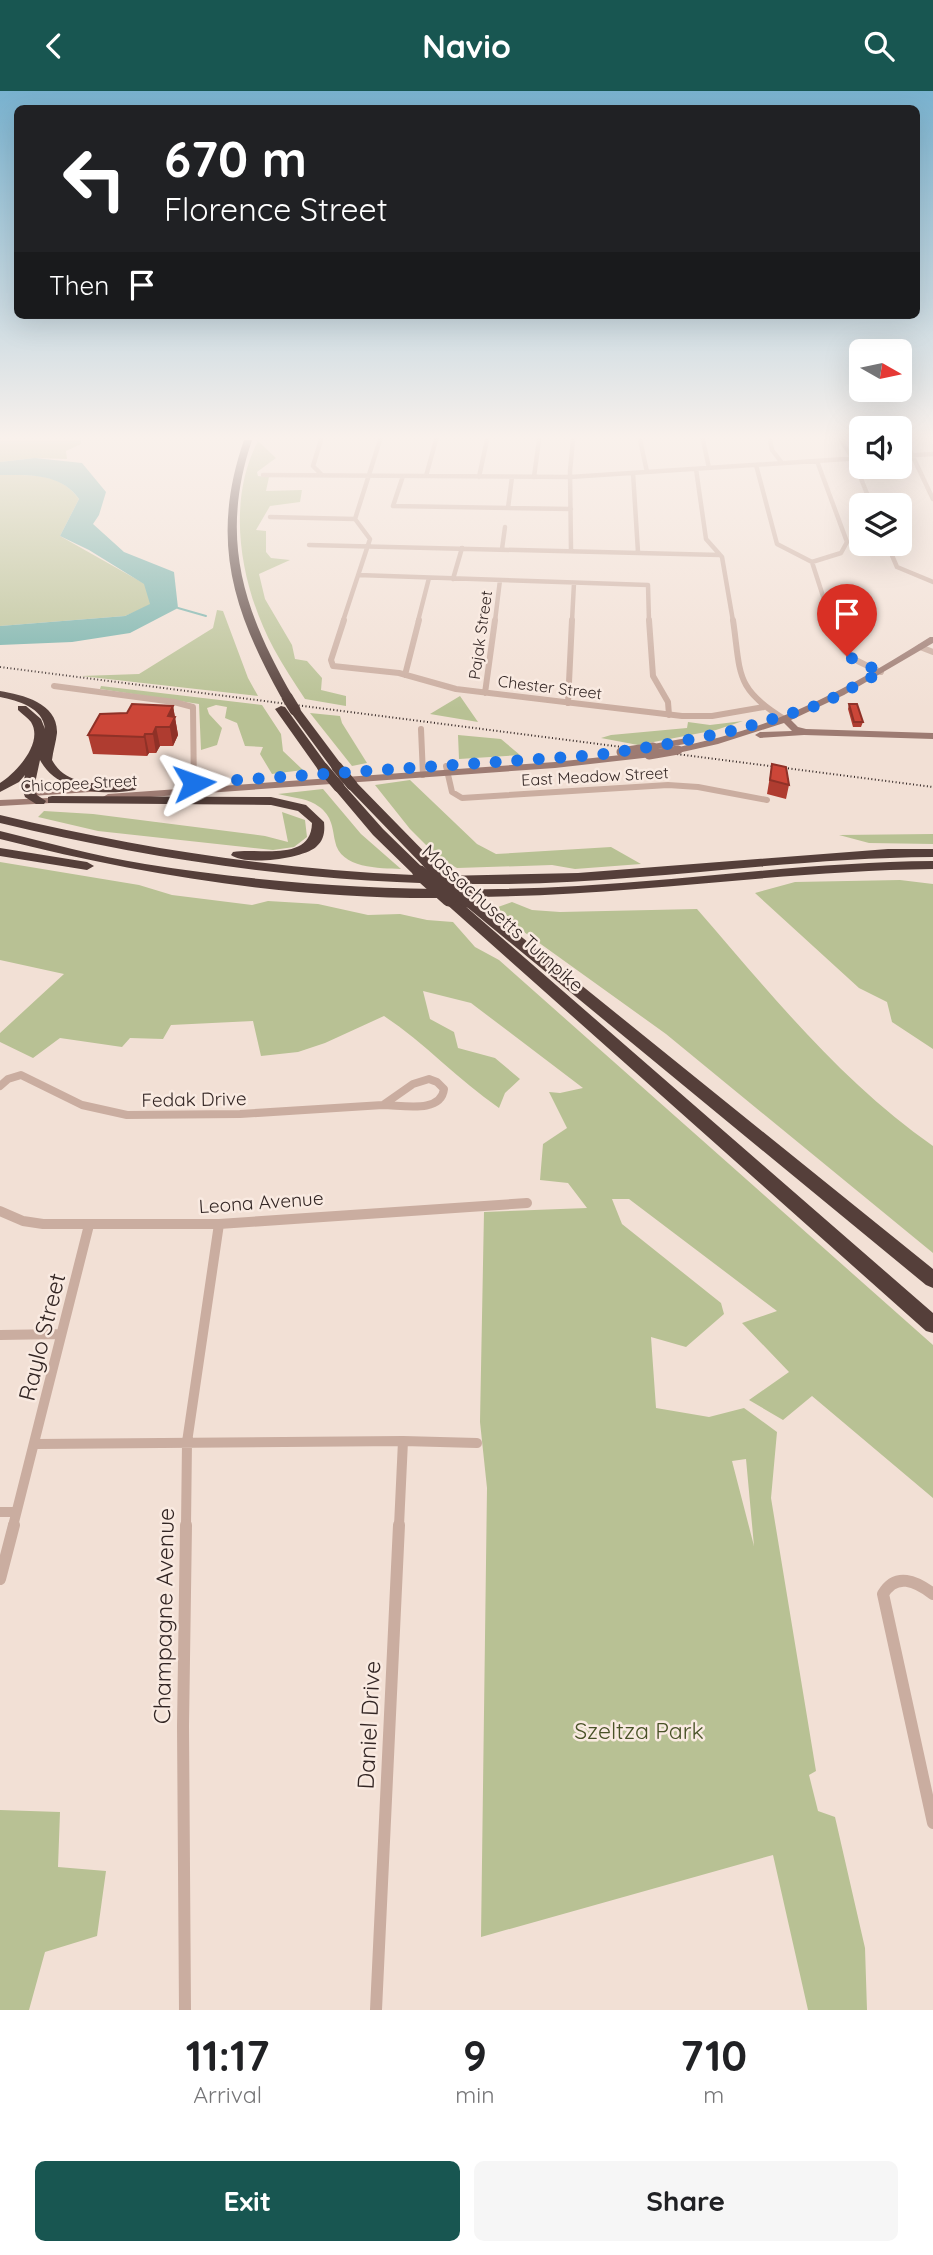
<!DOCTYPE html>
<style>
body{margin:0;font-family:Quicksand,sans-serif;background:#f6f6f6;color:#202124;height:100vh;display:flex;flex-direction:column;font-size:26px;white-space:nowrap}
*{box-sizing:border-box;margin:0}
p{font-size:23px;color:#757577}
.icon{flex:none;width:38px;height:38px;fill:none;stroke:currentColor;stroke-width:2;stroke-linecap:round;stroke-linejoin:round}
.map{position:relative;height:1919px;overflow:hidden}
.side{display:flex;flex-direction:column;background:#fff;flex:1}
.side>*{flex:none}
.guide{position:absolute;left:14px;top:14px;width:906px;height:214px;border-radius:10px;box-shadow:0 7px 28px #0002;background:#202124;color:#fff;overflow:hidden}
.needle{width:46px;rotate:99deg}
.buttons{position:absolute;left:849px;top:248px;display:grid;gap:14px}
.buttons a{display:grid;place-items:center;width:63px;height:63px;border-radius:10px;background:#fff;box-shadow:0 7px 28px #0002;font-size:35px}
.pin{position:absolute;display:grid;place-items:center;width:60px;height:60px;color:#fff;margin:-72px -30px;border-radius:50% 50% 50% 0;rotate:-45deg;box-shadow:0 0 7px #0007}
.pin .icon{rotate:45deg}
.me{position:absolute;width:77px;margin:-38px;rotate:86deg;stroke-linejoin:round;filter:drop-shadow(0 0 5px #0008)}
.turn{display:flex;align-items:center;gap:24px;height:147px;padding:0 35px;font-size:32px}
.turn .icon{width:91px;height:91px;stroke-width:2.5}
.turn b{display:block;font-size:49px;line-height:60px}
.then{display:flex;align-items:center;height:66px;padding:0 35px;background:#0003;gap:14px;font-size:26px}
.eta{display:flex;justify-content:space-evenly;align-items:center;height:119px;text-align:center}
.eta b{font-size:42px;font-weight:700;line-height:49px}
.primary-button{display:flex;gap:14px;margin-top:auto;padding:14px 35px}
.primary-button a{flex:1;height:80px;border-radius:10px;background:#185651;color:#fff;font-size:28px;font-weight:700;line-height:80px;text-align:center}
.primary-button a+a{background:#f6f6f6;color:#202124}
header{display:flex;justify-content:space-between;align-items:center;height:91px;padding:0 35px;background:#185651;color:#fff;font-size:32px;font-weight:700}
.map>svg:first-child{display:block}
.green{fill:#b8c194;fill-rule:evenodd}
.water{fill:#72b0a9}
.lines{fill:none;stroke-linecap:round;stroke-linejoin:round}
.stream{stroke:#72b0a9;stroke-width:2}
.street-far4{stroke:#caada0;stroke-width:4.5}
.street-far3{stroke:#caada0;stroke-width:6}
.street-far2{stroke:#caada0;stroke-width:8}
.street-far1{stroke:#caada0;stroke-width:10}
.street{stroke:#caada0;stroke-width:12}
.secondary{fill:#9d7b72;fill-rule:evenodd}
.highway{fill:#553f3a;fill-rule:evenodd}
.rail{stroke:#332624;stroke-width:2;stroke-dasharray:1 2.5;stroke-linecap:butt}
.secondary-bridge{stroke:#9d7b72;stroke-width:9}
.highway-bridge-far1{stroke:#553f3a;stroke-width:11}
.highway-bridge{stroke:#553f3a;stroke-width:15}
.wall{fill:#af3c30}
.shaded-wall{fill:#8f3127}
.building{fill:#cc4638;stroke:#8f3127;stroke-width:2}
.route{stroke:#1a73e8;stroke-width:12;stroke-dasharray:0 21.6}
.labels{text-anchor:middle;stroke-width:5;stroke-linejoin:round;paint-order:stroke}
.far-street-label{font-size:16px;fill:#332624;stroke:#f9eae1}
.street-label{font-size:19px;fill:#332624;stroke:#f9eae1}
.near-street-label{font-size:23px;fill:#332624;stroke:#f9eae1}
.near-park-label{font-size:23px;fill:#495227;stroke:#f9eae1}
</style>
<header><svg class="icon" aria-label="back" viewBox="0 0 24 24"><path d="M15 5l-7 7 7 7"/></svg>Navio<svg class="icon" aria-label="search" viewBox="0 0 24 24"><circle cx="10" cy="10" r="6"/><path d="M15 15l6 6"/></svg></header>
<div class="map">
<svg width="933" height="1919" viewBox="0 0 933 1919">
<rect width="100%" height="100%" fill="#f2e0d5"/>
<path class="green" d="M0,349h81v4l-15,7 1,8 -32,-1 -35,4z
M258,350l18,17 -19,14 1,4 11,1 -3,14 36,-1 -2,12 -30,4 -14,24 10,1v21l5,6 19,2 -31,14 6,25 27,46 3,14 12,2 15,17 -1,12 25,6v10l-41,-7c-11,-17 -22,-33 -31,-50 -33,-61 -49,-145 -16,-208z
M0,384c30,0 60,-3 79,24l-19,37 85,48 6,21 -26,11 -125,10z
M217,519l6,1 25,67 10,18 -177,-20 58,-2 74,-46z
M101,595l161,19 19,29 2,17 20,19 -31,4 -12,-20 3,-7 -18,-1 -8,-23 -12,-5 2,-11 -11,-2 -9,3 2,6 13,14 -5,17 -16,5 -2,-46 -99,-15z
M460,605l18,26 -48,-8z
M310,622l30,3 2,7 25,40 -15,3z
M743,630l-27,9 -78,15 -37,-7 10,-3 76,-7 1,-6 22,3z
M458,644l43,4 19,16 -61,4z
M410,689l67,64 19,10 115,-7 30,17 -66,5 -23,-4 -95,3 -17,-9 -30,-30 -35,-44z
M323,698l38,45 40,35c-21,-1 -61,0 -66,-28 -3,-15 -3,-27 -20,-37 -10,-6 -26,-7 -37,-10z
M44,720l49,3 172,22 23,6 -6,-30 23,8 2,17 -13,10 -21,3 -175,-19 -60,-14z
M933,743v10l-64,-1 -30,-8z
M0,771l139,23 33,10 80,10 16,-4 50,3 50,11 32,-1 27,6 26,2 22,25 24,13 434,385v153l-121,-102 -29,24 -34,-20 40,-28 -47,-49 35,-12 -148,-112h-17l10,25 99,79 3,11 -38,33 -35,-10 5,71 53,9 35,-9 33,24 -6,66 45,273 -7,4 9,36 17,6 30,131 2,62h-59l-35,-155 -292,82 6,-449 -7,-66 4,-210 103,-4 -19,-25 -28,-3 3,-36 24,-16 -18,-36 11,1 23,-5 -112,-85 -48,-12 7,28 24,13 4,16 37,10 25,21 -15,14 -6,15c-41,-28 -74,-65 -115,-92l-59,27 -27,9 -37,4 -8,-35 -82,4 -8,14 -33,-1 -8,9 -62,-9 -27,20 -33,-16v-9l64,-59 -64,-14zM746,1368l8,87 -22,-85z
M900,789l33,4v165l-41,-27 -5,-20 -28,-14 -104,-95 40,-11z
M512,811l20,8 28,2 137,-3c73,84 144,173 236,237v107l-267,-219 -160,-115 -8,-12z
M0,1719l60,2 -2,55 48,4 -9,65 -52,16 -16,58h-29z"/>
<path class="water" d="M35,367l47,5 24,29 -7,23 -6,9 31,28 50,20 4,36 -48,25 -58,9 -72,3v-19l125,-10 25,-12 -6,-20 -55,-34 -29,-14 19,-37c-18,-26 -50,-24 -79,-24v-13z"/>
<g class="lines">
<path class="stream" d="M178,517l28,8"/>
<path class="street-far4" d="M321,349l-8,26 9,9
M640,349l7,32
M703,349l6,28
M770,349l2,10 10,13
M841,349l12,19 19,47
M905,349l28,59
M900,365l33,-2
M756,374l21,79 35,18
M696,378l10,70 16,18 11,64
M633,382l5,79
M263,384l307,2 291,-19
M403,385l-10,30 178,3
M426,385l10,-36
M479,386l8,-37
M534,386l5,-37
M508,417l4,-31
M270,426l85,2
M355,428l25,-79
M887,453l10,23 36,15
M309,454l411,10
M502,458l3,-22
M571,459l-1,-79 3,-31
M812,471l19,59
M812,471l29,-9 6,-11 -30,-81
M358,484l290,10 1,36
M453,488l9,-31
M343,530l27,-82 -15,-20
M418,530l11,-43
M495,530l5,-41
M572,530l2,-38"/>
<path class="street-far3" d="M344,529l-13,40 2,6 66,7 57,16 226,27h30l52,-9
M649,529l4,56 15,26 1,13
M733,529c8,54 1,69 53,100
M830,529c12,37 17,36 51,52
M920,556l13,5
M405,584l14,-55
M54,595l120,16 19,5 1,85
M485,602l10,-73
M568,612l4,-83
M421,638l2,46
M446,675l6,26 10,6 206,-13 30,2 69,13"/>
<path class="street-far2" d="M429,988l8,3 7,7c-3,25 -42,16 -61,16l30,-21z
M0,995l8,-7 13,-4 61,30 45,10 113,-1 143,-9"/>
<path class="street-far1" d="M0,1120l23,10 20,3h176l308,-21
M0,1244l61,-1
M403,1350l74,2
M36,1353l367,-3 -4,85
M0,1421h16
M13,1435l76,-301
M186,1435l1,-84 32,-218"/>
<path class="street" d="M0,1488l14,-54
M933,1503c-17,-13 -37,-22 -50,0l50,229
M185,1919l-2,-284 3,-201
M376,1919l23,-485"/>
<path class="secondary" d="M930,546h3v6l-89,52 -53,25 7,7 8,2 127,4v6l-129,-4 -44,3 -5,-3 5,-3 32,-1 -8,-8 -66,21 -40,9 -5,-3 2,-2c35,-8 70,-16 103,-30 54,-21 103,-50 152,-81z
M687,647l3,1v4l-37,7 -5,-3 5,-3z
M649,661l5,3 -2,2 -97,11 -447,32 -5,-3 5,-3 447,-32z
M101,695l3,1v4l-72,5 -5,-3 5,-3z
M48,707l5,3 -2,2 -51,3v-6z"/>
<path class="highway" d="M244,349h8c-33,99 -9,170 41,257l-6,3 -6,-3c-49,-88 -71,-158 -37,-257z
M0,600c23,4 58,12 57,42 -1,9 -4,18 -5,27 15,28 51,24 79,23l6,4 -2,3c-33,6 -78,2 -95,-30l-6,28 3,7 9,6 -2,3h-8l-11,-7 -3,-9 3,-13 -6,7 -19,10v-9c16,-10 44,-40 31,-61 -3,-4 -9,-8 -13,-12v-4h8l15,13 4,10c-2,-22 -27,-28 -45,-32z
M281,615l4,1 42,58v6h-8l-44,-62z
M295,616l4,1 42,56v6h-8l-44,-60z
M352,690l4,1 86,88v6l136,-3 310,-24h45v8c-143,1 -285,25 -429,27 -171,2 -338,-21 -504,-61v-8c137,33 273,54 414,60l-41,-40 -38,-45 -2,-3 6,-4 4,1 40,45 42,41v5h7l-84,-87 -2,-3z
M52,705l219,1 35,8 18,17c1,10 0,18 -8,25 -14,12 -71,19 -85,8l2,-3c25,-5 78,11 79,-29l-14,-12 -27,-6 -223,-2v-6z
M0,740c48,12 96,25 145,33 143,23 288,30 433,22 119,-7 236,-24 355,-25v8c-154,2 -306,27 -461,28l461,372v19l-7,-3 -464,-382v-6l-6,1 477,415v20l-7,-2 -482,-429 -1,-4c-150,1 -298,-22 -443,-59z
M0,757l87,14 7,4 -7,4 -87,-14z"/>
<path class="rail" d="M0,576l933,120"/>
<path class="secondary-bridge" d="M621,661l32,-5
M649,664l29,-5"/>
<path class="highway-bridge-far1" d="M287,606l8,13
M337,676l15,18
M323,677l16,19"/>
<path class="highway-bridge" d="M420,782l29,26
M437,782l30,27"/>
</g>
<path class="wall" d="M849,613l14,18 -2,5h-8l-5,-18z
M173,615l5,29 -5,11h-13l-4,7h-7l-2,3 -54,-2 -5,-19 39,-22z
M772,673l17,21 -3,14 -19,-5z"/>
<path class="shaded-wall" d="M173,615l5,29 -5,11 -5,-30z
M156,636l4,19 -4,7 -3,-19z
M145,643l4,19 -2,3 -3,-19z"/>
<path class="building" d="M132,613l41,2 -5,10 7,1 -5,10h-14l-3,7h-8l-1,3 -56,-2 12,-21 27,-1z
M849,613h8l6,18h-9z
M772,673l14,3 3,18 -19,-5z"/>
<linearGradient id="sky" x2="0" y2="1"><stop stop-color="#79b2cf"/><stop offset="0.56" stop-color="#f9f1ec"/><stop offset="1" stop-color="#f9f1ec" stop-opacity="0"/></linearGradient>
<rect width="933" height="618" fill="url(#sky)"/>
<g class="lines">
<path class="route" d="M194,692l403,-28 66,-10 73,-15 86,-26 59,-32 -34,-16"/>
</g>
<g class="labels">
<g class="far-street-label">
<text transform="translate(480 544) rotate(-82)" y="6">Pajak Street</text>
<text transform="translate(550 596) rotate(7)" y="6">Chester Street</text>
<text transform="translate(595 685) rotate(-3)" y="6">East Meadow Street</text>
<text transform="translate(79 692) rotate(-3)" y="6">Chicopee Street</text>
</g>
<g class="street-label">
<text transform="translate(503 827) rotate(42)" y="7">Massachusetts Turnpike</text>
<text transform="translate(194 1008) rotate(-1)" y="7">Fedak Drive</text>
<text transform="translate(261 1111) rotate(-4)" y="7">Leona Avenue</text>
</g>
<g class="near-street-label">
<text transform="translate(42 1246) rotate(-76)" y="8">Raylo Street</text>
<text transform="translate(164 1525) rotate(-89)" y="8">Champagne Avenue</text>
<text transform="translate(369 1634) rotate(-87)" y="8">Daniel Drive</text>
</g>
<g class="near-park-label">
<text x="639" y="1648">Szeltza Park</text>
</g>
</g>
</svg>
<div class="buttons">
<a><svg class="needle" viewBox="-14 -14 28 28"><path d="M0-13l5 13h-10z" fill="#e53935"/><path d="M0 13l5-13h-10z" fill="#757577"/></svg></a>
<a><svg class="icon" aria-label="sound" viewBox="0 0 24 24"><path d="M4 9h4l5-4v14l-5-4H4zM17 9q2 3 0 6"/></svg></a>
<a><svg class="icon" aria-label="layers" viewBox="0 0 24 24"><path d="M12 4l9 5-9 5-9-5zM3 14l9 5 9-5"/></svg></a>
</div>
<div class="pin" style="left:847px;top:565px;background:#d93025"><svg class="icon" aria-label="arrive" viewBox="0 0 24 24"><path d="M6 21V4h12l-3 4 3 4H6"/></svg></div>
<svg class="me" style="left:194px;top:692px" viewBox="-20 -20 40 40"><path d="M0-17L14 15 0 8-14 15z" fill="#1a73e8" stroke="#fff" stroke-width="4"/></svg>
<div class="guide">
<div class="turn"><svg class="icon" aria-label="left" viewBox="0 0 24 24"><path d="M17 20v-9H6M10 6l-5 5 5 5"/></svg><div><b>670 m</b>Florence Street</div></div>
<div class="then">Then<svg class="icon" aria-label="arrive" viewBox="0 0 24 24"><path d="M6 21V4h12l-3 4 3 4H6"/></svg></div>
</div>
</div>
<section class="side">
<div class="eta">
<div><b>11:17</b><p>Arrival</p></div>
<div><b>9</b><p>min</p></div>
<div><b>710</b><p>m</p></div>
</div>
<div class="primary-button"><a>Exit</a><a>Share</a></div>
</section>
